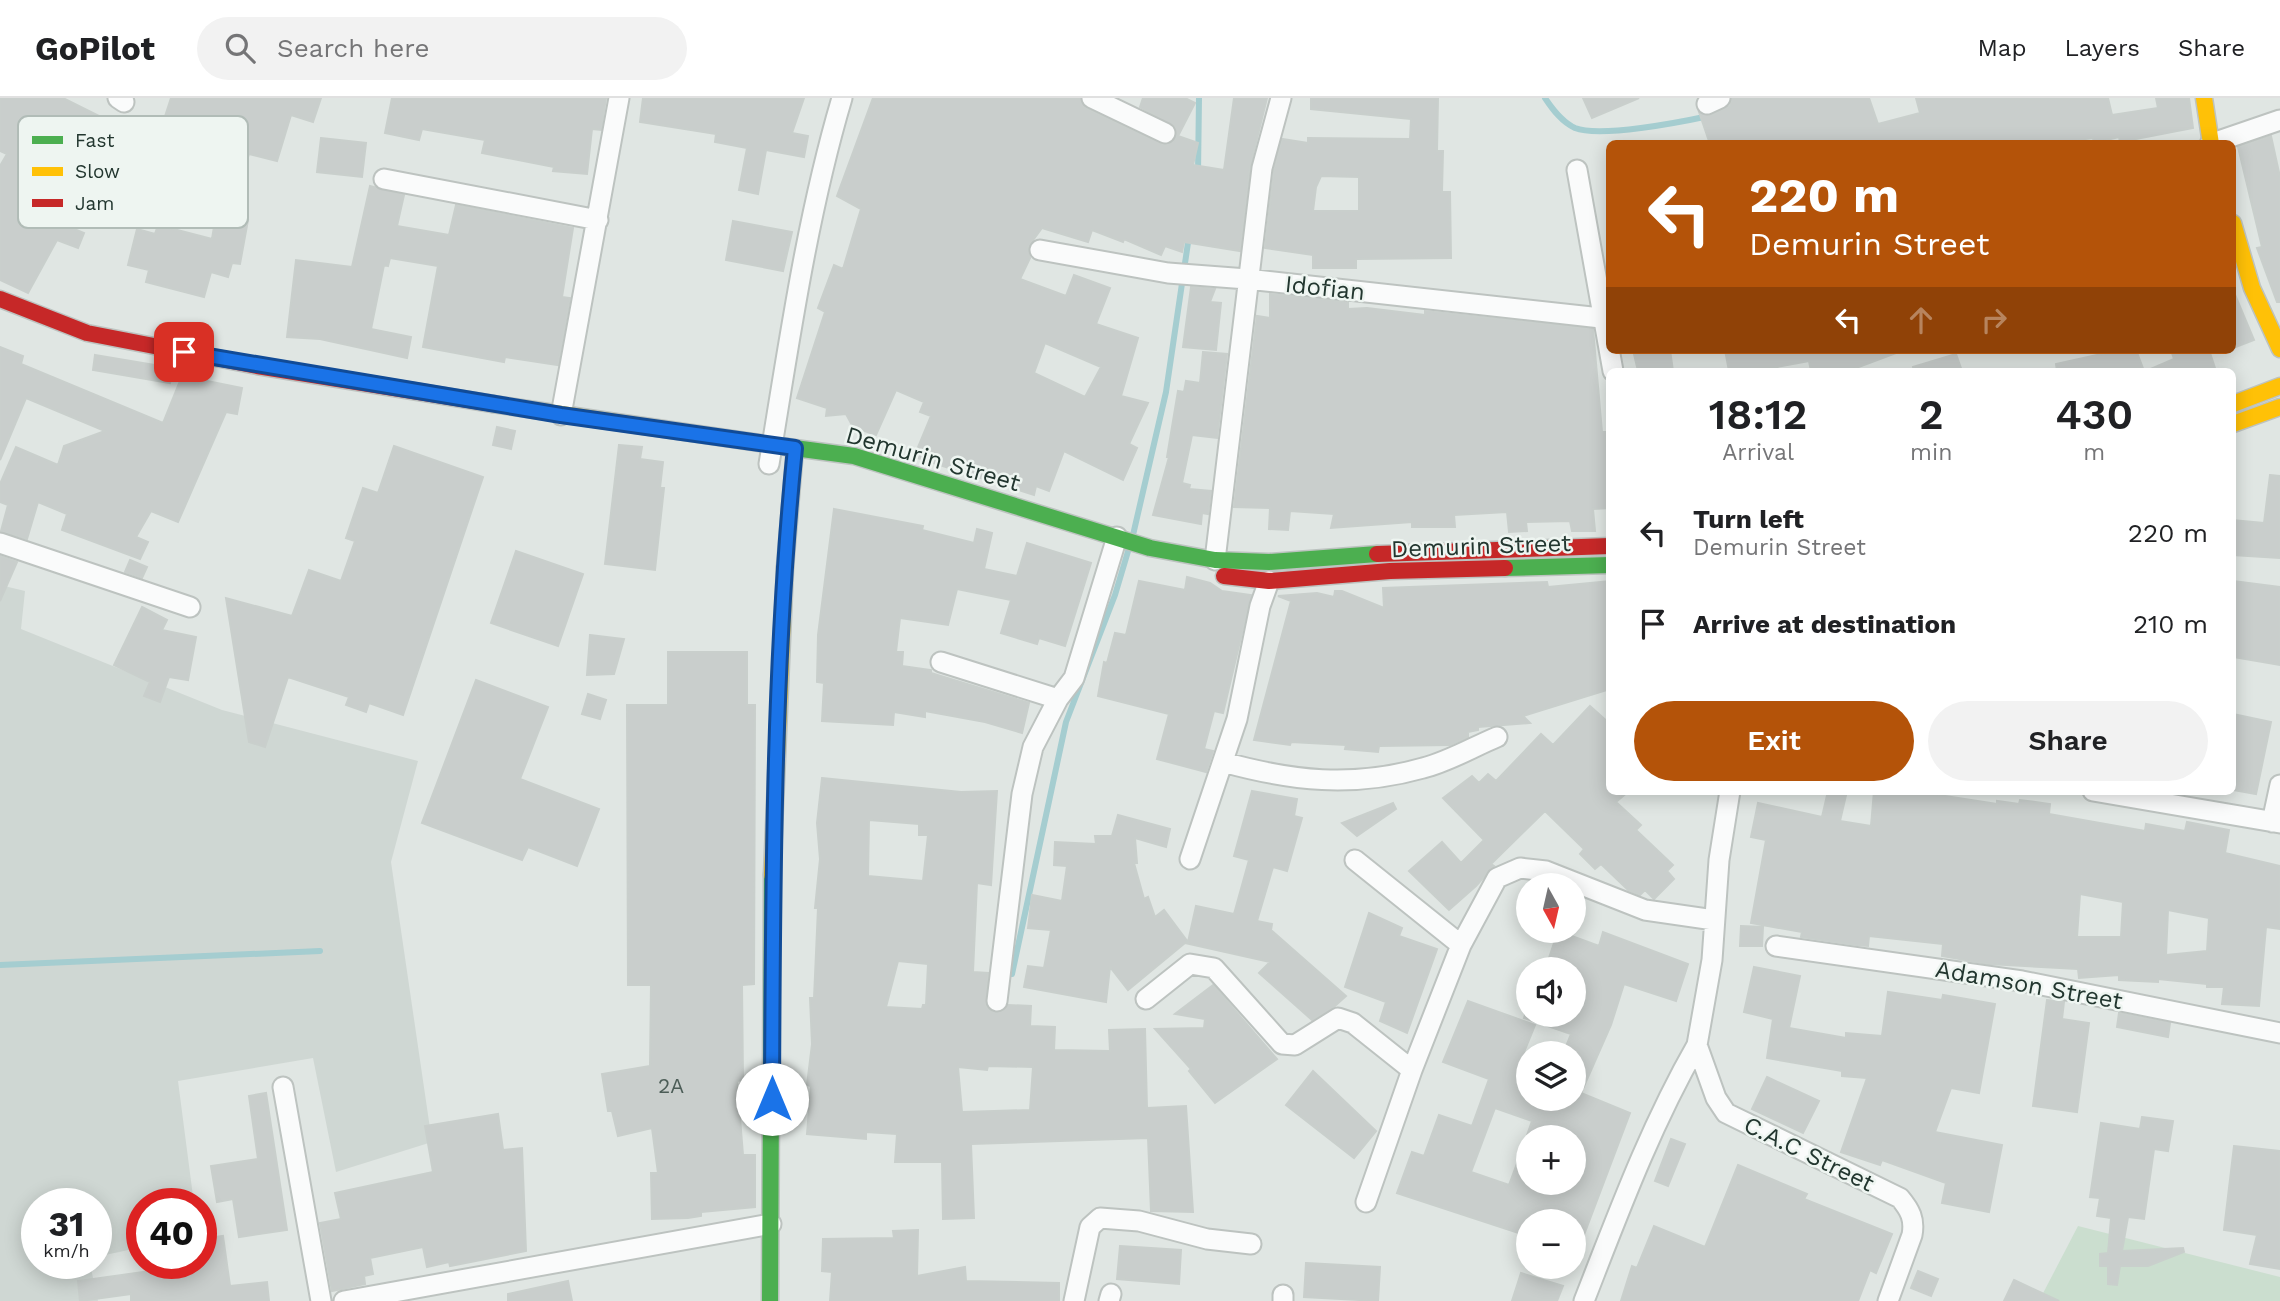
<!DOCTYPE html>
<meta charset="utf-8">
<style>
body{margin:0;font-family:"Work Sans",sans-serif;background:#f2f2f2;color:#202124;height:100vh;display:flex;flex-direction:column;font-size:26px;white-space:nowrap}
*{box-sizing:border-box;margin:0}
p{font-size:23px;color:#757577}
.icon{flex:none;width:38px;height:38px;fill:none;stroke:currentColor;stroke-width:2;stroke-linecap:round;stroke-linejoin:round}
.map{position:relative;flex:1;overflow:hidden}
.panel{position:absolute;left:1606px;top:270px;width:630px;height:427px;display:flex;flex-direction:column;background:#fff;border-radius:10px;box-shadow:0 4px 18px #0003}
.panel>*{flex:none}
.top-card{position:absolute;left:1606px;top:42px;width:630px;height:214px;border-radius:10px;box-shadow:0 4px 18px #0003;background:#b45309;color:#fff;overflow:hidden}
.needle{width:46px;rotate:172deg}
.controls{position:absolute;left:1516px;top:775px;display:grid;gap:14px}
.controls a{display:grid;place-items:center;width:70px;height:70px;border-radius:50%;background:#fff;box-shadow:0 4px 18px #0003;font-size:35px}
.speed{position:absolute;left:21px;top:1090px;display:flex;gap:14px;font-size:35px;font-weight:700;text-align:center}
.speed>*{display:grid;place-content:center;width:91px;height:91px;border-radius:50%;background:#fff;box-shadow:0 4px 18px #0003;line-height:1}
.speed small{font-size:18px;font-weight:400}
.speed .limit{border:10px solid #d22;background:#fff;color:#111}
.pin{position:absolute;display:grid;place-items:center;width:60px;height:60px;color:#fff;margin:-30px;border-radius:14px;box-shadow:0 4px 10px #0006}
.me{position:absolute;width:77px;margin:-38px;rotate:0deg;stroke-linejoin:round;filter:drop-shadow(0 0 5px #0008)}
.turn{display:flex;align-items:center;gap:24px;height:147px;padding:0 28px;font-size:32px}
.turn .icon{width:91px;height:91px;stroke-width:2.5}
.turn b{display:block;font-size:49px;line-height:60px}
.lanes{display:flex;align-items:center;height:66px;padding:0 28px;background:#0003;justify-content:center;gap:35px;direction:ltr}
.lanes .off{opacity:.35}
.eta{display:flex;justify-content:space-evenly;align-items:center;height:119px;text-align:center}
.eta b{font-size:42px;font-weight:600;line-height:49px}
.cta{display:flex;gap:14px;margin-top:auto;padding:14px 28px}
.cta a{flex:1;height:80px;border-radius:42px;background:#b45309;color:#fff;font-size:28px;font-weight:600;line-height:80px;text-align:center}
.cta a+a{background:#f2f2f2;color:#202124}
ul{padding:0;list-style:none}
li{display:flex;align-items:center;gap:21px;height:91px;padding:0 28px}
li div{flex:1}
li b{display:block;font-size:26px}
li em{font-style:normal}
header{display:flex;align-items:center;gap:42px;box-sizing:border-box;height:98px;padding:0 35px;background:#fff;border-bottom:2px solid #e0e0e0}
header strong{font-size:33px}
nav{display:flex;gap:38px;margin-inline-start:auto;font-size:24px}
.search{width:490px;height:63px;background:#f2f2f2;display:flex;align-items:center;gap:18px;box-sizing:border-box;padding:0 24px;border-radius:38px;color:#757577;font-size:26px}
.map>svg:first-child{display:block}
.built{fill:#cfd7d3}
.green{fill:#cbdecf}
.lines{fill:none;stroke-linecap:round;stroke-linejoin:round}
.stream{stroke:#a5cdd0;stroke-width:6}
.building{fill:#c9cecc;stroke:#c9cfcc;stroke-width:2;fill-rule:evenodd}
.street-casing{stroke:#bdc3c0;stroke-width:23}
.fast-casing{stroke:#bdc3c0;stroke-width:19}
.slow-casing{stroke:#bdc3c0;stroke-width:19}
.jam-casing{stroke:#bdc3c0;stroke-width:19}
.street{stroke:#fafbfb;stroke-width:19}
.fast{stroke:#4caf50;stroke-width:16}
.slow{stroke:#ffc107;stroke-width:16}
.jam{stroke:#c62828;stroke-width:16}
.route-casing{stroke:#114b97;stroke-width:18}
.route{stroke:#1a73e8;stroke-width:12}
.labels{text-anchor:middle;stroke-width:5;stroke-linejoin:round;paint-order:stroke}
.number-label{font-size:21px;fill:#4c5d57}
.street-label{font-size:24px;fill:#22362f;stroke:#eef5f1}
.key{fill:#eef5f1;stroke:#b1bcb7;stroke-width:2}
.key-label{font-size:19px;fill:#22362f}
</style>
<header>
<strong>GoPilot</strong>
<div class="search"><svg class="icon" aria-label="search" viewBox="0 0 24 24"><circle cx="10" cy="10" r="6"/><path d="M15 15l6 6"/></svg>Search here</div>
<nav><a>Map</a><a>Layers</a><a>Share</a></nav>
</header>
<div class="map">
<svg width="2280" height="1203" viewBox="0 0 2280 1203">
<rect width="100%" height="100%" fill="#e0e6e3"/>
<path class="built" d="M0,487l25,6 -4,38 201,81 196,51 -27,101 41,280 -96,30 -23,-114 -135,23 16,123h-52v43l-46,10v-53h-59v60h53l8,37h-98z"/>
<path class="green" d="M2078,1128l202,51v24h-241z"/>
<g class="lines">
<path class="stream" d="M1545,0c8,12 17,24 30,30 25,10 106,-6 134,-12
M1198,75l1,-75
M1133,437l33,-143 23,-156
M0,867l320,-14
M1012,876l54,-252 49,-127 14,-47"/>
</g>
<path class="building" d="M0,0h63l44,22 -52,101 29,12 -6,15 -21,-8 -29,53 -28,-13v-114l7,-12 -7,-3z
M171,0h150l-8,24 -22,-7 -14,46 -28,-7 -7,22 -88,-26z
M392,0h214l-5,32 -9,-1 -5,45 -34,-3 1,-4 -72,-14 3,-13 -63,-11 -3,11 -34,-7z
M643,0h161l-12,35 16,3 -4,21 -38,-7 -8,44 -19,-4 8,-42 -32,-6 1,-8 -76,-12z
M873,0h207l7,11 78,36 11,-6 -1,-12 -35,-20 3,-9h42l10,5 -17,33 20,7 -5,22 31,5 10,-72h33l-17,69 -10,84 -56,-9 -2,10 -17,-6 -4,9 -37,-16 -1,3 -31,-12 -4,12 -46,-14 -14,19 2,11 -10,21 46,17 8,-21 36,13 -14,36 42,14 -17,58 27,7 -19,41 8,4 -14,32 -59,-29 -15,40 -13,-5 -2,9 -120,-38 17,-41 -11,-4 4,-10 -28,-12 -20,45 -23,-8 -7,-13 -20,2 1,-8 -30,-10 28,-86 -7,-4 16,-43 9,4 18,-60 -24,-13zM1045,245l56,24 -16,30 -51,-24z
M1311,0h127l-1,53h6l-1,41h8l1,66 -95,1v9h-43v-13l-48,-7 9,-78 8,-31 26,4v-5l102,1 1,-20 -100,-10zM1321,78l38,1v34h-46l3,-24z
M1583,0h56l-47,20z
M1732,0h137l9,26 42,-11 -4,-15h192l4,17 46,-7 -2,-10h33l4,30 -73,14 -1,-5 -25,6 -1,-5 -44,6h-339l-11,-32 13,3 18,-9z
M2271,38l9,41v125h-3l-20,-54 5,-1 -24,-100z
M321,40l45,5 -4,34 -45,-5z
M370,88l34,9 -7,31 52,9 7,-30 117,23 -11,69 8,1 -12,67 -53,-8 -1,5 -81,-15 15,-81 -48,-8 -2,8 -4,-1 -13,64 40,8 -4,21 -87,-19 -33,-2 9,-77 56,7z
M216,117l32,5 -8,44 -8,-1 -4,14 -17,-5 -7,25 -58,-15 3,-12 -21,-5 9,-36 18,5 3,-9 54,14z
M733,123l59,11 -9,39 -57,-11z
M1191,189l24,2 -5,13 11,1 -5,47 -33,-3z
M2233,192l21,50 -21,8z
M1270,196l78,8v7l19,-1 58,7v-4l168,18 9,103h4l4,76 -17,1 2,22h-23l-2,-10 -44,1 1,9 -18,1 -2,-20 -53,3 1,12h-43v-5l-81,6 3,-14 -44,-3 -2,19 -19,-1 1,-21 -36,-1 23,-191 13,2z
M0,249l23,9 -2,8 142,59 19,-47 60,12 -5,26 -11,-2 -48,110 -27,-11 -15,26 12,5 -8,17 -78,-29 5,-16 -29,-12 -11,37 -26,-8 7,-26 -8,-3v-18l16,-37 42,18 6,-19 41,-15 -79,-33 -26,62z
M1633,252h37l3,21h-35z
M1725,252h179l-56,21h-37l-2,-10 -53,10h-27z
M2105,252h31l8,21h-87l-1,-7 50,-11z
M2171,252h38l7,21h-70l28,-12z
M1203,254l24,2 -10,84 -25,-3 -10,48 8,2 -1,4 22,2 -3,23 -6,-1 -1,11 -48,-9 16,-58h-2l11,-66 6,1 2,-11 14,2z
M1956,256l6,17h-48l-1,-4z
M95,257l78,13 -3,15 -77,-13z
M497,329l18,4 -4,18 -18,-4z
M619,347l23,2 -2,12 23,3 -3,26h4l-9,82 -50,-6z
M394,348l89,31 -80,238 -34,-12 -3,9 -20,-7 3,-8 -61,-20 -23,70 -16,-5 -23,-144 66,18 17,-46 32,11 14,-40 -9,-3 17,-50 15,5z
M2270,377l10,1v82l-47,-3v-35l31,3z
M834,411l89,17 -1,4 52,13 3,-14 15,4 -8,36 33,7 10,-33 64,20 -26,83 -26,-8 -2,6 -36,-11 10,-33 -54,-11 -9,36 -48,-7 -4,34h7l-1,14 29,4v3l98,30 -7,30 -37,-11 -60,-11v6l-31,-5 -1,13 -71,-4 2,-38 -7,-1 1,-47z
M516,453l67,23 -25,72 -67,-23z
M0,458l17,6 -17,39z
M130,462l17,7 -5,11 -17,-6z
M1187,479l23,6 12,8 29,4 -28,118 -9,-2 -10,38 9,2 -7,21 -49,-13 12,-45 -71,-18 6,-34 3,1 8,-30 11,2 13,-54 46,9z
M1610,483v108l-87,27 7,7 -52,4v3l-10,2v5l-18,8 -71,1 -1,6 -33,-3 1,-4 -55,-3 -1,3 -36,-5 37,-139 -13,-5 39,-3 17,4 1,-6h7l42,17 -1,-20 164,-6 1,5z
M2233,483l47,6v78l-47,-8z
M142,509l25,13 -5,10 34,7 -8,43 -19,-3 -9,25 -16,-6 6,-14 -36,-17z
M590,537l34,4 -10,35 -27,1z
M668,554h79v53h8l-1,279 -12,1 1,95 -6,1 6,74h12v52l-54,5v4l-13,2 -36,1 -1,-46h7l-6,-45 -34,8 -6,-25h-4l-6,-37 48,-8 1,-81h-23l-1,-280h41z
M476,582l72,27 -28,72 79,30 -22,57 -49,-19 -6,13 -100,-37z
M588,596l18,6 -6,19 -18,-5z
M1590,608l20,18v67h19l-13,11 25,23 -5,5 37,35 -6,6 7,8 -20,20 -9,-9 -5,5 -12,-5 -27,-26 -6,5 -15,-15 4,-5 -39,-38 -54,53 3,2 -18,20 -27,24 -40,-39 33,-29 19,21 23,-23 -41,-42 29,-22 7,7 9,-9 8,7 45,-47 12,11z
M2233,616l38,8 -15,72 -23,-4z
M822,680l139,14 36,-1 -6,94 -14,-2 -4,89 15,1 -2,33 10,7 12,-8 23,1 -1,20 25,1 -1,23 56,1 -1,-21 36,-1 2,79 39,-2 7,106 -42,-1 -3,-73 -177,6 3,74 -31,1 -1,-57h-47l2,-28 -31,-2v7l-59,-5 4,-48 -4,-1 5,-41 -2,-46h4l4,-90h-3l5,-49 -3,-36zM869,722l50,4v11h9l-5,46 -55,-5zM898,863l30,3 -2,41h-3l-1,4 -36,-2zM988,968l45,1 -3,43 -68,2 -4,-45 29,3z
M1252,693l45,8 -3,17 8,2 -15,53 -14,-4 -16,54 15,3 -1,6 75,66 -11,10 -23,14 -53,-47 11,-11 -85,-19 -57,47 -18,-23 -4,35 -82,-15 4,-21 16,2 7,-38 -23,-2 4,-33 30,6 5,-35 -13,-1 1,-23 41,2 -1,-8h17l6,-21 52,14 -4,18 -31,-9 2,25h-3l10,36 4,-2 7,20 9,-7 24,32 8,-36 38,8 15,-54 -15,-4z
M1828,693h19l-7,30 31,5 3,-35h39l84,13v-3l22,3 1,-4 30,4 -1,10 96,17 1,-7 39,7 2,-9 42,8 -4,23 55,13v63l-14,-2 -7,79 -37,-2 2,-17h-17v-3l-49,-5v3l-39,-2v-5l-40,3 -1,-9 -90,-5 -46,-8 1,-12 -74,-8 -1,10 -11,-1 -56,-8 1,-5 -51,-9 15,-83 -15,-3 7,-34 64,14zM2080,796l43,8 -2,35h-44zM2168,812l41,8 -2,33 -41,4z
M1393,705l3,6 -39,27 -15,-13z
M1369,815l33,15 -3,8 38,13 -30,84 -27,-12 6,-19 -41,-15z
M1741,828l22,1 -1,19h-22z
M1558,833l41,15 4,-14 85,32 -12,37 -52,-17 -13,41 -30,68 49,20 -54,143 -3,-34h-45v14l-131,-43 15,-41 12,4 15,-41 33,11 17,-47 -46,-17 25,-61 67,24 -11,27 4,1v46h45v-45h-10l8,-20 -47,-16 1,-3h48v-45h-28zM1495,1010l37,13 -6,17h47v45h-45l-2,-44 -17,46 -38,-13z
M1754,869l46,9 -11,52 57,10v-5l36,3 6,-44 54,8 1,-5 52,9 -16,89 -28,-5 -16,44 67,13 -13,67 -47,-9 4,-20 -64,-23 -2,5 -39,-13 26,-74 -25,-2v-5l-75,-13 6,-39 -29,-7z
M1213,887l64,74 -62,44 -26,-32 2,-2 -36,-40 49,-1 1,-9 -30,-5z
M2047,902l17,2 -2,17 27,4 -12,89 -44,-6z
M2119,915l51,10 -2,14 -51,-10z
M1313,973l63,60 -22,27 -68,-53z
M1767,979l52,24 -16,32 -51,-24z
M266,995l21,137 -48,7 -6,-38 -16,3 -6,-36 47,-7 -9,-63z
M498,1016l5,36 19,-2 4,103 -76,15 -1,-4 -22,5 -4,-20 -53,11 3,16 -9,2 1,8 -33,7 -12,-68 21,-4 -6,-26 98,-21 -8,-46z
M2142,1019l31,4 -5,30 -14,-2 -10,70 -16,-2 -6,34 61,-3 1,4 -36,14h-28l-3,19 -9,-1v-18h-8v-12l8,-1 3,-35 -14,-2 3,-18 -10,-1 11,-74 39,6z
M1671,1041l14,5 -17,42 -13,-5z
M2234,1048l46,5v118l-30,-5 7,-29 -33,-5z
M1738,1067l69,29 -3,5 88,35 -16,39 -6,-3 -12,31h-237l11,-35 5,2 17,-42 51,21z
M918,1132l-1,46 48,-9 1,14 93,2v18h-229l2,-29 -10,-1 1,-32 71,-1 -1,-7z
M223,1138l7,50 37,-4 2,19h-138v-7l-51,7 -2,-20 123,-17v-25z
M1120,1148l61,4 -2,34 -62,-5z
M1306,1165l74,4 -2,34 -74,-4z
M1918,1173l20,8 -7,17 -20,-8z
M1521,1175l42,13 -6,15h-45z
M2014,1182l45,21h-55z
M568,1183l4,20h-64v-7z"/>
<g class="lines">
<defs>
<path id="street" d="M118,0l6,4
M1092,0l73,35
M1707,6l13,-6
M2210,46l70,-24
M1577,72l36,201
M384,81l214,41
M1040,152l128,23 79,6 363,40
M561,317l58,-317
M769,366c20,-121 38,-248 73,-366
M0,445l190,64
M1215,462l47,-392 19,-70
M941,564l117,37
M1223,664c69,19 129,26 200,6 25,-6 50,-21 74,-31
M1730,693l-11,69 -7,100 -15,85 19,53 10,15 174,85c10,12 15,21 12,37l-24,66
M2093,693l187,32
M2272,724l8,-37
M1190,761l47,-140 23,-113 9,-25
M1355,762l106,85
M1776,848l246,35 258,52
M1146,901l44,-35 24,4 68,76 13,1 43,-27 15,5 59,47
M997,903l25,-207 11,-47 25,-48 16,-21 43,-141
M283,989l38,214
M1366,1104l46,-132 49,-125 36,-67 23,-10 26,3 99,39 69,10
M344,1203l427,-77
M1074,1203l16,-74 10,-9 39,3 68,18 44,5
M1109,1203l2,-7
M1283,1203v-6
M1584,1203c34,-87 66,-174 113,-256"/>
<path id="fast" d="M787,349l67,9 296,92 65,12 54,2 108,-8
M785,469l10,-119
M1505,470l105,-3
M770,1203l2,-426"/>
<path id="slow" d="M2204,0l7,46
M2233,125l19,65 28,61
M493,306l294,43
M2233,306l47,-18
M2233,326l47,-17
M772,777l13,-308"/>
<path id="jam" d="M0,201l87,34 170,33 236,38
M1377,456l233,-8
M1224,478l45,5 121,-10 115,-3"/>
</defs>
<use href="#street" class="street-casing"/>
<use href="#fast" class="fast-casing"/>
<use href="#slow" class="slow-casing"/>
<use href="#jam" class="jam-casing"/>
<use href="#street" class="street"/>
<use href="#fast" class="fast"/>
<use href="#slow" class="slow"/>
<use href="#jam" class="jam"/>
</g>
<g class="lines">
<defs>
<path id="route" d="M184,254l377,63 234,33c-22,216 -22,434 -23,651"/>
</defs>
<use href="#route" class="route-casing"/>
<use href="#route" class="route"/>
</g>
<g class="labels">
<g class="number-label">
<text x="671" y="995">2A</text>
</g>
<g class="street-label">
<text transform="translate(1325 190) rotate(6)" y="8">Idofian</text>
<text transform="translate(933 361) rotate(16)" y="8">Demurin Street</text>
<text transform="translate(1481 448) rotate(-2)" y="8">Demurin Street</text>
<text transform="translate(2029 887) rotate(10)" y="8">Adamson Street</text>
<text transform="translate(1809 1056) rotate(26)" y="8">C.A.C Street</text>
</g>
</g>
<rect x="18" y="18" width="230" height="112" rx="10" class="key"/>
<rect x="32" y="38" width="31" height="8" fill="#4caf50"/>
<rect x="32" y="69" width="31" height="9" fill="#ffc107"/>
<rect x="32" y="101" width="31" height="8" fill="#c62828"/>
<g class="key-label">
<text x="75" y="49">Fast</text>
<text x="75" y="80">Slow</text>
<text x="75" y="112">Jam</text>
</g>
</svg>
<div class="controls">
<a><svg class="needle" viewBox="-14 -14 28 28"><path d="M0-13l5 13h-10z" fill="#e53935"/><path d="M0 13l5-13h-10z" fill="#757577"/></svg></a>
<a><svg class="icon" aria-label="sound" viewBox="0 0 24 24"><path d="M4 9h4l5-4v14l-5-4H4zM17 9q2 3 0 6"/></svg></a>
<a><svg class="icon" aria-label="layers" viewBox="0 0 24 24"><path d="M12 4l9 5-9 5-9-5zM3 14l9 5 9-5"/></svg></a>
<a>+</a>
<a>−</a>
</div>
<div class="speed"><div>31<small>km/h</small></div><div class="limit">40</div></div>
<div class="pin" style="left:184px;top:254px;background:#d93025"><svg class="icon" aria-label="arrive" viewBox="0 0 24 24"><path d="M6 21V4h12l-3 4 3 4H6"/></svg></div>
<svg class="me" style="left:772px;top:1001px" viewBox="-20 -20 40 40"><circle r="19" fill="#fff"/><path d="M0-13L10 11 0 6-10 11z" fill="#1a73e8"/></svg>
<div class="top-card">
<div class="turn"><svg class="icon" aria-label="left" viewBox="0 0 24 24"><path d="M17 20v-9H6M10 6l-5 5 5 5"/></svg><div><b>220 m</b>Demurin Street</div></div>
<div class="lanes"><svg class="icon" aria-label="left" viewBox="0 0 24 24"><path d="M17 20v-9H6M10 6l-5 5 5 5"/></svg><svg class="icon off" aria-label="ahead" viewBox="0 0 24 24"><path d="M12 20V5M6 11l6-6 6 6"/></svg><svg class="icon off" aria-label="right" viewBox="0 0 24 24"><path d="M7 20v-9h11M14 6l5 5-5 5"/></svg></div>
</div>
<section class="panel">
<div class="eta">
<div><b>18:12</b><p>Arrival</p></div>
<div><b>2</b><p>min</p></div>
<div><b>430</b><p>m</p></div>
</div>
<ul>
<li><svg class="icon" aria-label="left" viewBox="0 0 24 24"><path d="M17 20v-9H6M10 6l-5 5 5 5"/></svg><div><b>Turn left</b><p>Demurin Street</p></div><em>220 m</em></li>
<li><svg class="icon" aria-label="arrive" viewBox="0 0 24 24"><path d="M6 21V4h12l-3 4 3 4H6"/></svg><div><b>Arrive at destination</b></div><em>210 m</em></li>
</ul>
<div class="cta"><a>Exit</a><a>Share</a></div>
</section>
</div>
